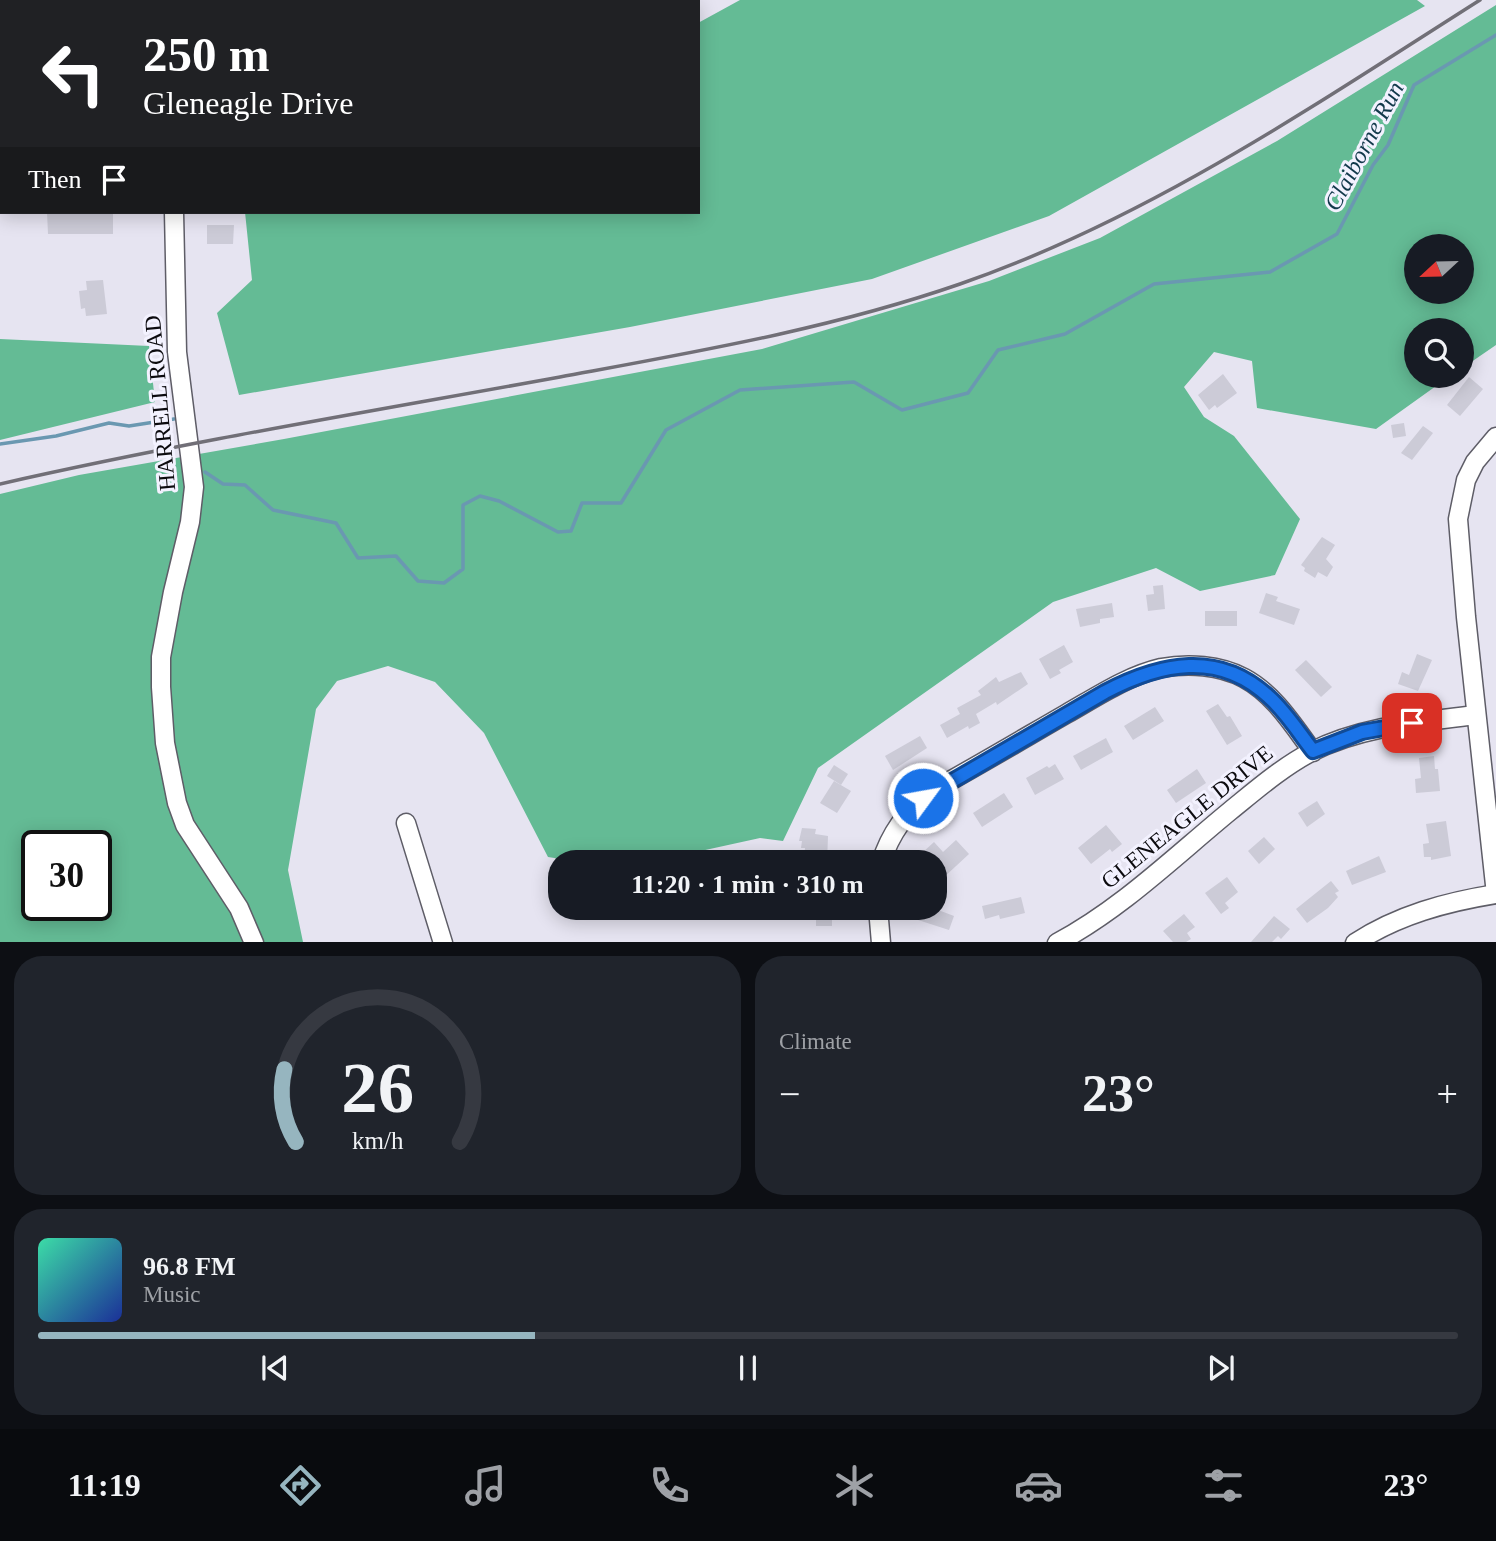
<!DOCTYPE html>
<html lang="en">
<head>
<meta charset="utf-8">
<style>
	body { margin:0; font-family:"Times New Roman",serif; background:#20242c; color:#f1f3f6; height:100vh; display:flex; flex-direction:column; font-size:26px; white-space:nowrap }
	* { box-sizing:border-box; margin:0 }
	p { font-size:23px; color:#9ea1a6 }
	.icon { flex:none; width:38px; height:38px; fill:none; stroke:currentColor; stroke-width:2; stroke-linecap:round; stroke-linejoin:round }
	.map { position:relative; height:942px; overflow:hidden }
	.side { display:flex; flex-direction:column; gap:14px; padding:14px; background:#0d0f14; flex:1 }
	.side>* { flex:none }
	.guide { position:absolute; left:0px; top:0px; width:700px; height:214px; box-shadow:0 4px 18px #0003; background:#202124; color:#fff; overflow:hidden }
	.needle { width:46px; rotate:248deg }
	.controls { position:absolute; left:1404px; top:234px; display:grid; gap:14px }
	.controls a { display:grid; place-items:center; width:70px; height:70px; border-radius:50%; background:#171b24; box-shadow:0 4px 18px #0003; font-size:35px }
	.speed { position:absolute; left:21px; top:830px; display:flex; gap:14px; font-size:35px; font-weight:700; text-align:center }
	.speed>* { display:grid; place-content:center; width:91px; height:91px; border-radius:50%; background:#171b24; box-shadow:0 4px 18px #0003; line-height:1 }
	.speed .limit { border:4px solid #111; border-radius:10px; background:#fff; color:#111 }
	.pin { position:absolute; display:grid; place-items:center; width:60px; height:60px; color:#fff; margin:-30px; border-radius:14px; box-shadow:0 4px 10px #0006 }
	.me { position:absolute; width:77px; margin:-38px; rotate:58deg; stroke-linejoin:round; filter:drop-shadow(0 0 5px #0008) }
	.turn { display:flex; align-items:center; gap:24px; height:147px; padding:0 28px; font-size:32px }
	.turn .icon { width:91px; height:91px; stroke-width:2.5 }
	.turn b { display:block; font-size:49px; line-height:60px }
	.then { display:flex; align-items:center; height:66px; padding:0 28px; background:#0003; gap:14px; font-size:26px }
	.big { font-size:52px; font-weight:700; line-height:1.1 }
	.side .card { flex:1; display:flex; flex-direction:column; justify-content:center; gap:10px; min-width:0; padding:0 24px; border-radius:28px; background:#20242c }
	.side .dial { align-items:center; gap:0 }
	.dial svg { height:182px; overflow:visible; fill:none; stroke:#363941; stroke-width:7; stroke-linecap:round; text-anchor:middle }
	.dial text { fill:#f1f3f6; stroke:none }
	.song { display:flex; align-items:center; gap:21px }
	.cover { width:84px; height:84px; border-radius:10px; background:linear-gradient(135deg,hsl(160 70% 55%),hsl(230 70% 35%)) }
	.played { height:7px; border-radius:4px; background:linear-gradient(90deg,#96b5bf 35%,#363941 35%) }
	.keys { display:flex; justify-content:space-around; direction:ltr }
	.heat { display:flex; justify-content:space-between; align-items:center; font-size:38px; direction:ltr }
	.side .tiles { flex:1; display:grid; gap:14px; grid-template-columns:1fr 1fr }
	.card:last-child { grid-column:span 2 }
	.trip { position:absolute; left:548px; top:850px; width:399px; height:70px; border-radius:28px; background:#171b24; box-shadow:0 4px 18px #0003; font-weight:700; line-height:70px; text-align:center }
	.tab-bar { display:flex; height:112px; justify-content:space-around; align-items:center; background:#090b0e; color:#9ea1a6 }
	.tab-bar .icon { width:49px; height:49px }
	.tab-bar .selected { color:#96b5bf }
	.tab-bar b { font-size:32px; color:#f1f3f6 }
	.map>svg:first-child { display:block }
	.forest { fill:#64bb95; fill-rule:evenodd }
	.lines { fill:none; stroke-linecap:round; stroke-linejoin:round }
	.stream { stroke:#6a98b1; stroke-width:3.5 }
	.building { fill:#cccbd7 }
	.minor-casing { stroke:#5e5d67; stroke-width:21 }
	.minor { stroke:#fff; stroke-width:18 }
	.rail { stroke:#716f77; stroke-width:3.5 }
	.route-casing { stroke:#114b97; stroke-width:18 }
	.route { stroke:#1a73e8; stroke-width:12 }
	.labels { text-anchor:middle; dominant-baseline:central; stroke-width:6; stroke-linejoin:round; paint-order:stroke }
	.street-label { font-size:23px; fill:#0c0b0f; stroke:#f3f2ff }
	.water-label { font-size:24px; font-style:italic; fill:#12394b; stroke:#f3f2ff }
</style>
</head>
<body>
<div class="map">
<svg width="1496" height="943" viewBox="0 0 1496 943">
	<rect width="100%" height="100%" fill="#e6e4f1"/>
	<g class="forest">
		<polygon points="342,0 522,0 522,2 341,2"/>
		<polygon points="740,0 1417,0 1425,6 1049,216 872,279 630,327 239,395 217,313 252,280 245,212 698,212 698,23"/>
		<path d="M 1496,5 L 1496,345 L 1461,369 L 1461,331 L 1416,331 L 1416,376 L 1450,376 L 1376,429 L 1257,408 L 1252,361 L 1214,352 L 1184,387 L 1204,417 L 1234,436 L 1300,519 L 1275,575 L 1200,591 L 1156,568 L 1053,602 L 818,768 L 783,841 L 760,838 L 646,863 L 587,863 L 548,857 L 484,733 L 435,682 L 388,666 L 337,681 L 316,709 L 288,870 L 303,942 L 0,942 L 0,494 L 79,475 L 284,439 L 762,349 L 989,281 L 1100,238 L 1277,141 ZM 1416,247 L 1461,247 L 1461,292 L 1416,292 ZM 37,845 L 96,845 L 96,905 L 37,905 Z"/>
		<polygon points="0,339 149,346 155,402 0,440"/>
	</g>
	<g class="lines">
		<g class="stream">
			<polyline points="0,444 56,436 109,423 129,426 174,419"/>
			<polyline points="205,472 223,484 245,485 273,510 336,523 358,558 396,556 418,581 444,583 463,569 463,505 480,496 499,501 558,532 571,531 582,503 621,503 666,430 740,390 854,382 902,410 968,393 998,350 1065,334 1154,284 1270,272 1337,234 1373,165 1388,145 1414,85 1496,35"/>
		</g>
	</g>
	<g class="building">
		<polygon points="47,212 113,212 113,234 48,234"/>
		<polygon points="207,225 234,225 233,244 207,244"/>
		<polygon points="103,280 107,314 86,316 85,308 81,309 79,291 87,290 86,281"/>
		<polygon points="1223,374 1237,393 1217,408 1215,405 1209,410 1198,395"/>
		<polygon points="1469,377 1483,389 1460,416 1447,405"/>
		<polygon points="1404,423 1406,436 1393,438 1391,425"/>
		<polygon points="1423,426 1433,433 1412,460 1401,453"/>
		<polygon points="1322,537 1335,545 1326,559 1333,567 1327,577 1318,572 1315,578 1304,571 1305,568 1301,565"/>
		<polygon points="1163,585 1165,609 1148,611 1146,595 1154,594 1153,586"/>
		<polygon points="1266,593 1278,597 1276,601 1300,609 1294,625 1259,613"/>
		<polygon points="1112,603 1114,617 1100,619 1100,623 1080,627 1076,609"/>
		<rect x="1205" y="611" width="32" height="15"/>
		<polygon points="1064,645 1073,662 1059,670 1061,673 1050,679 1039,659"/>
		<polygon points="1417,654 1432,660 1418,691 1398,684 1402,672 1409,675"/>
		<polygon points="1306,660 1332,687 1321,697 1295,670"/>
		<polygon points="1021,672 1028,684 997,705 996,702 976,714 980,723 969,729 968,726 947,738 940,725 960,714 957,708 981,695 978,691 996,677 999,682"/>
		<polygon points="1218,704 1227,717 1230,716 1242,736 1227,745 1206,711"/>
		<polygon points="1155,707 1164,721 1133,740 1124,726"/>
		<polygon points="920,736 927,748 893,770 885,756"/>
		<polygon points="1106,738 1113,752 1081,770 1073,756"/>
		<polygon points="1434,756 1435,769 1438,769 1440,791 1416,793 1415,779 1421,778 1419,758"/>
		<polygon points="1055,764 1064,779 1035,795 1026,778 1047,766 1049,768"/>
		<polygon points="834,765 848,774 841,785 827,776"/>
		<polygon points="1197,769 1206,783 1176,803 1167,790"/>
		<polygon points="834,781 851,791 837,813 820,803"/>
		<polygon points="1004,793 1013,807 982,827 973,813"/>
		<polygon points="1317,801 1325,814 1307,827 1298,813"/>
		<polygon points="1446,821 1451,856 1431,860 1431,857 1424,857 1423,844 1429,843 1426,824"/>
		<polygon points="1106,825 1122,844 1112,852 1110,849 1091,864 1078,848"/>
		<polygon points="802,828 816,829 815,834 828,836 827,863 808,863 808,859 804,858 805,848 801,848 802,841 799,841"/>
		<polygon points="1264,837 1275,849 1259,864 1248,851"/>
		<polygon points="956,840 969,854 942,879 934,871 934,863 927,863 920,855 934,842 943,852"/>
		<polygon points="1379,856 1386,872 1352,885 1346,871"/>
		<polygon points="1227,877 1238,892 1225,903 1229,908 1221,914 1205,893"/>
		<polygon points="1331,881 1339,891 1335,893 1338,897 1328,908 1307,923 1296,909"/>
		<polygon points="1021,897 1025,913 1000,919 999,915 985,919 982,906"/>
		<polygon points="811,908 832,908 832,926 816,926 816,920 811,920"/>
		<polygon points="922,908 933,908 954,916 949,930 918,920"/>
		<polygon points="1184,914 1195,927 1187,933 1191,939 1186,942 1173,942 1163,931"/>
		<polygon points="1274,916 1290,929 1281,939 1278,936 1272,942 1251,942"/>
	</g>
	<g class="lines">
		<defs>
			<g id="minor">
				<polyline points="10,2 10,0"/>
				<polyline points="104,2 104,0"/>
				<polyline points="174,212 177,352 194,487 190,522 173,592 161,657 161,687 165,743 177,803 185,825 239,908 254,943"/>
				<polyline points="406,823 443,943"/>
				<path d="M 881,863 C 890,833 907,810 932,791 C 977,766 1021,740 1066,714 C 1096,697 1127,676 1161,668 C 1188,663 1220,665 1244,678 C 1274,694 1293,725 1313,752"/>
				<polyline points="1496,894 1466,617 1458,519 1466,480 1475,462 1496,437"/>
				<polyline points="878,908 881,943"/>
				<path d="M 1057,943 C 1121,909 1174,857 1230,811 C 1256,790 1281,768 1311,752 C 1362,726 1420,722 1476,715"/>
				<path d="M 1355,943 C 1398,915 1446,902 1496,894"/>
			</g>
		</defs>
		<use href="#minor" class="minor-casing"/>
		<use href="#minor" class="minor"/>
		<path class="rail" d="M 0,484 C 185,442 373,411 560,377 C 695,352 830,329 960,284 C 1148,219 1313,106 1480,0"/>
	</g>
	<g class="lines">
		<defs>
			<path id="route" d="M 923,798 L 1105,692 C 1160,663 1219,650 1269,697 C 1286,712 1299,733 1313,751 L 1362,732 L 1412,723"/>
		</defs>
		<use href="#route" class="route-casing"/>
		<use href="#route" class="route"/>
	</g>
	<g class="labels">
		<g class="street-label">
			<text transform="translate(160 403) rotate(-95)">HARRELL ROAD</text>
			<text transform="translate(1187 817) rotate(-39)">GLENEAGLE DRIVE</text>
		</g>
		<g class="water-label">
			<text transform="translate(1364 146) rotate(-62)">Claiborne Run</text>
		</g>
	</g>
</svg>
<div class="controls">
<a><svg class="needle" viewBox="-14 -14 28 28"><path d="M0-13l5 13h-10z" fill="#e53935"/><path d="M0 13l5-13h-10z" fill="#9ea1a6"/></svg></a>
<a><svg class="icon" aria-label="search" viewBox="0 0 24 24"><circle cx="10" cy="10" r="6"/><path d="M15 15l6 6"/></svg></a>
</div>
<div class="speed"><div class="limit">30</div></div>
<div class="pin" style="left:1412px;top:723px;background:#d93025"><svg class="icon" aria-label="arrive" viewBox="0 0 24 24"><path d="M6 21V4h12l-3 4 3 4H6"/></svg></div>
<svg class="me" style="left:923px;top:798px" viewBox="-20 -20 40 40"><circle r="17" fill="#1a73e8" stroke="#fff" stroke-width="3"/><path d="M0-11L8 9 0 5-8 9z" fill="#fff"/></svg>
<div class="trip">11:20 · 1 min · 310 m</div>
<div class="guide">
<div class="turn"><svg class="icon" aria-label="left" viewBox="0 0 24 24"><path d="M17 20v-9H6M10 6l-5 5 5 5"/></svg><div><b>250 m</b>Gleneagle Drive</div></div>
<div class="then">Then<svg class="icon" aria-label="arrive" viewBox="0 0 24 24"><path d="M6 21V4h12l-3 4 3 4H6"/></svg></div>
</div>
</div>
<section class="side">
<div class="tiles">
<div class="card dial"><svg viewBox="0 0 100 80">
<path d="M14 69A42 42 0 1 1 86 69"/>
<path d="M14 69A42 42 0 0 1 9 37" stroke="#96b5bf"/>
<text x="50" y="56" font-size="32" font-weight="700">26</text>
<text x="50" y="72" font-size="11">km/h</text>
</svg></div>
<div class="card"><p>Climate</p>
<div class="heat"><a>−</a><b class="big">23°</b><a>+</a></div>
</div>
<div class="card">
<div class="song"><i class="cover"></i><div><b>96.8 FM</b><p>Music</p></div></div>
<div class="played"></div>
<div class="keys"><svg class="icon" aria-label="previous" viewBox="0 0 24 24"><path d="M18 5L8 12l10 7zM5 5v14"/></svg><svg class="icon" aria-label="pause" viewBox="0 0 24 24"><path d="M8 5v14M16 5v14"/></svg><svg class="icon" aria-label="next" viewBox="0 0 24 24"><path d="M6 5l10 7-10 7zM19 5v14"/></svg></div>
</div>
</div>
</section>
<nav class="tab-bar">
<b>11:19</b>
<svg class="icon selected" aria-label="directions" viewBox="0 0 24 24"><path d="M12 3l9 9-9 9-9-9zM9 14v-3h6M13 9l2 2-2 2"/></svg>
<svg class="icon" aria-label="music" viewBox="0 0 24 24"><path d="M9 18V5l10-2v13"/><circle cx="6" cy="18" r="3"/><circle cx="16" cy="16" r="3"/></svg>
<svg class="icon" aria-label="phone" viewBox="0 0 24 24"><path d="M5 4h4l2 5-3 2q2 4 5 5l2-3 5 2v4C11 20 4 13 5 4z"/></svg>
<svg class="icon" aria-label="climate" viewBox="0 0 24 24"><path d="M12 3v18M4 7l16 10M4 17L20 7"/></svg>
<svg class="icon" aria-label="car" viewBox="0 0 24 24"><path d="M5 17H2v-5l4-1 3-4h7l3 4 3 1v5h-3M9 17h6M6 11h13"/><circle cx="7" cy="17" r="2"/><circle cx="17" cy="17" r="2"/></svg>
<svg class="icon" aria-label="filters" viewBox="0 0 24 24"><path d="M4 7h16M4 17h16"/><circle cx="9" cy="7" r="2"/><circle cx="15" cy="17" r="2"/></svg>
<b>23°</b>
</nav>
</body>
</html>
